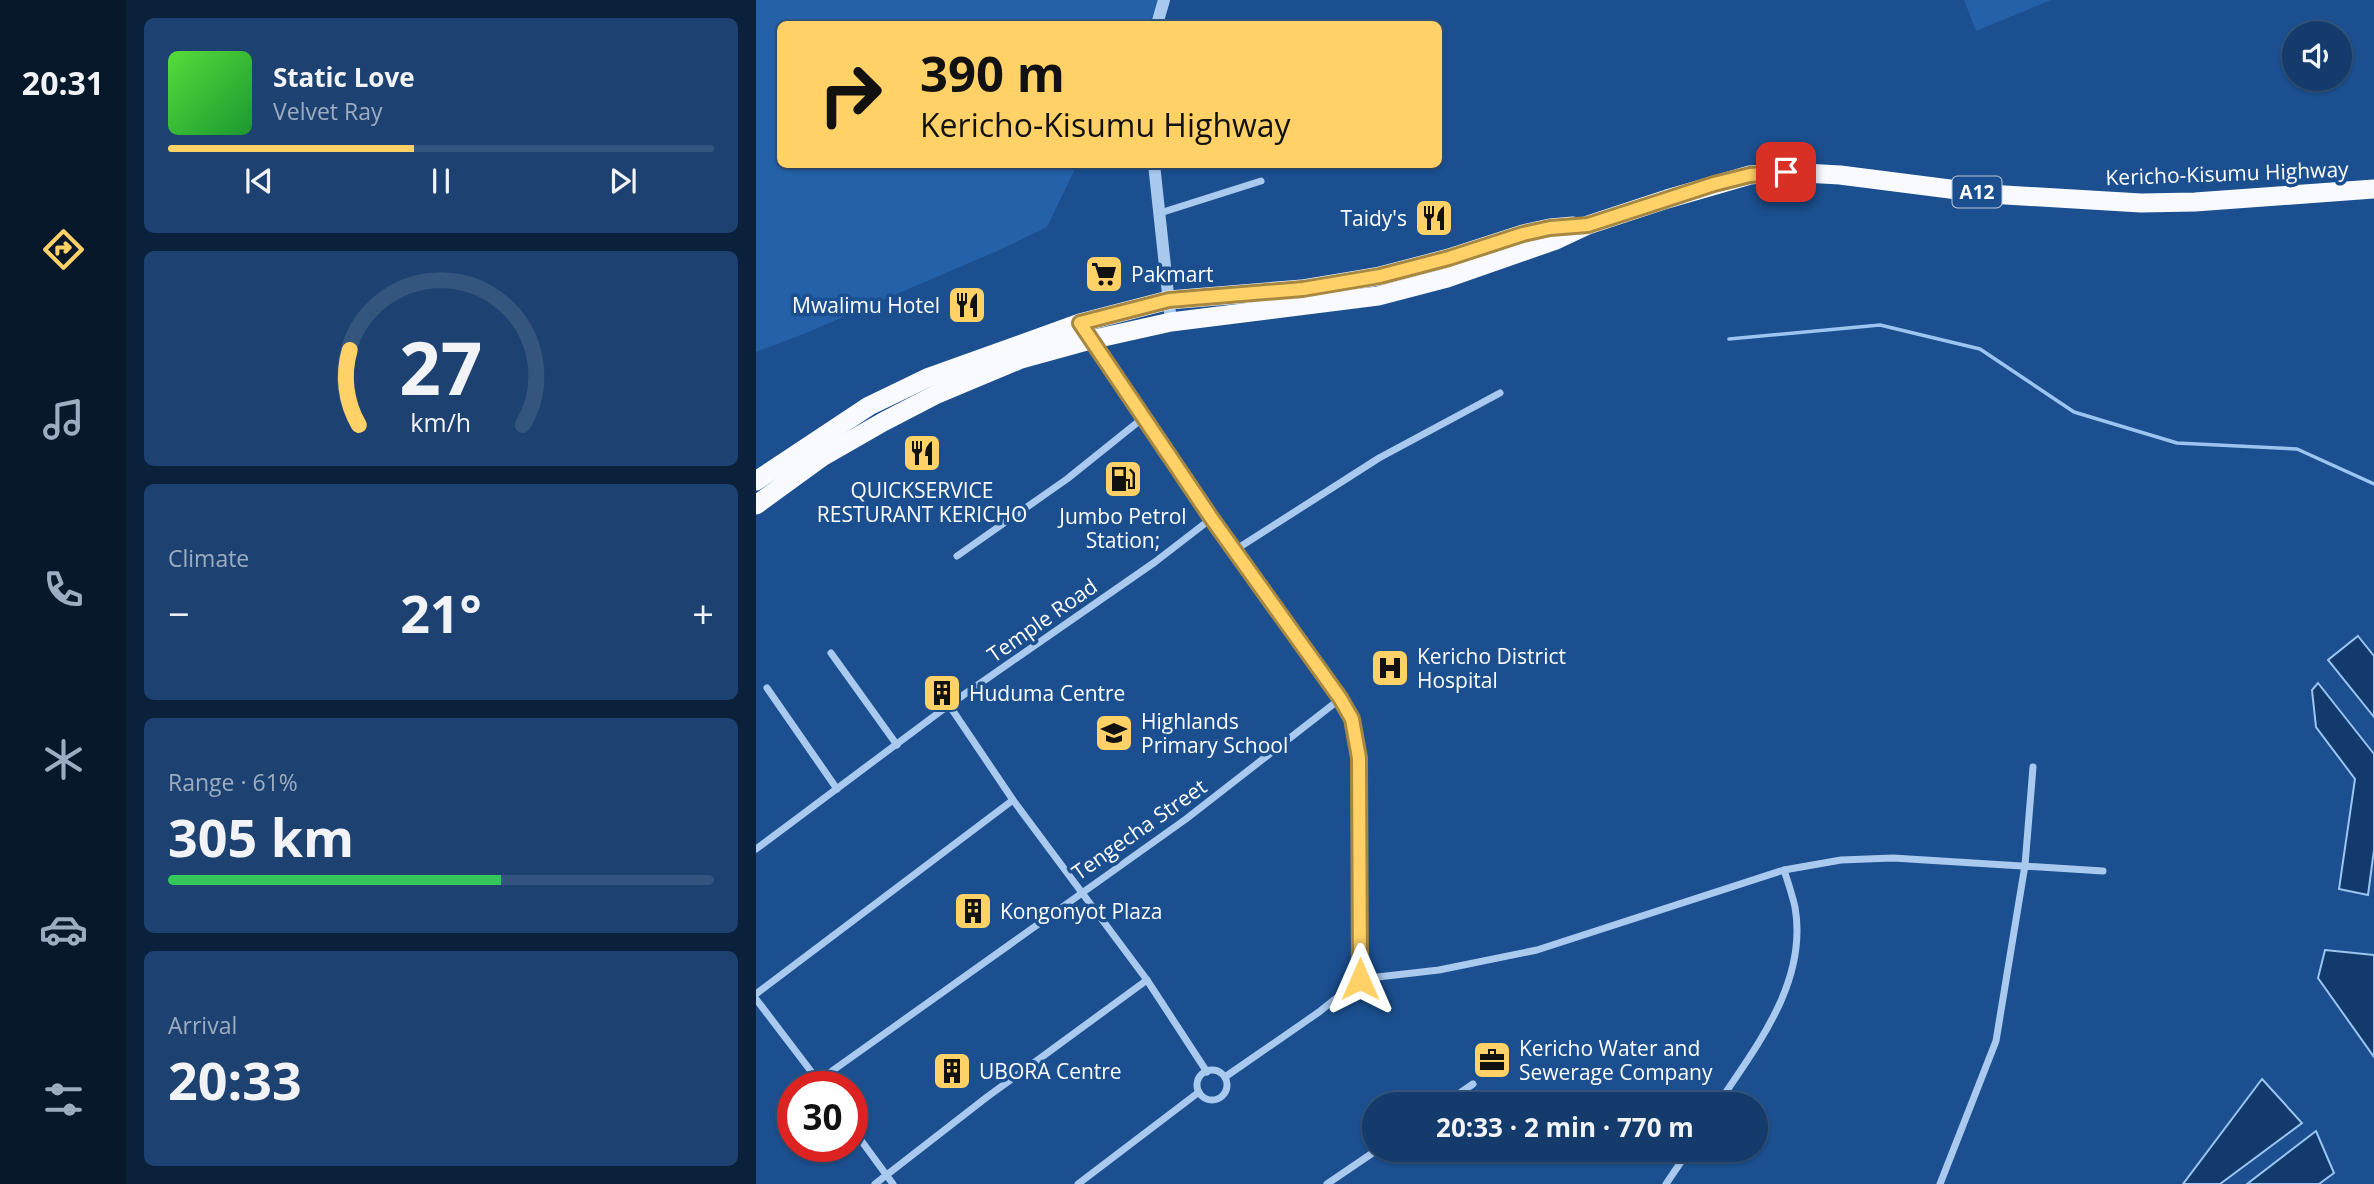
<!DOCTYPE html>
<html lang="en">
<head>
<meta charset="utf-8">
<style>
	body { margin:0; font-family:"Open Sans",sans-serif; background:#1d4271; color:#f1f3f6; height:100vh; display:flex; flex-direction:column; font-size:26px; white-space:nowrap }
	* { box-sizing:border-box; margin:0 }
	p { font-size:23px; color:#9dadc1 }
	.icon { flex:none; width:38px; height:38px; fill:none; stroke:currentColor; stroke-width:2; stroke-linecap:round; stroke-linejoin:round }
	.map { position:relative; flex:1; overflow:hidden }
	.details { display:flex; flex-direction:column; gap:18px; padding:18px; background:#0b203b; width:630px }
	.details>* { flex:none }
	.guide { position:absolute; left:21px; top:21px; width:665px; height:147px; border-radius:10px; box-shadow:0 2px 5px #0004,0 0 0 2px #33557e; background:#ffd166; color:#111; overflow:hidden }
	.tools { position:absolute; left:1526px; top:21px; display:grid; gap:14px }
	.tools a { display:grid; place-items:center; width:70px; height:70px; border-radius:50%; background:#143b6b; box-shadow:0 2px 5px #0004,0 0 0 2px #33557e; font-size:35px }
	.speed { position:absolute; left:21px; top:1071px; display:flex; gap:14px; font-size:35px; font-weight:700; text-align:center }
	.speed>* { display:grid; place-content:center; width:91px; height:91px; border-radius:50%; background:#143b6b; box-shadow:0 2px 5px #0004,0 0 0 2px #33557e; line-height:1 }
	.speed .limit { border:10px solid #d22; background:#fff; color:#111 }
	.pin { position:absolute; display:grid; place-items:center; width:60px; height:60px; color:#fff; margin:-30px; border-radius:14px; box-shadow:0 4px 10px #0006 }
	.me { position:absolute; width:77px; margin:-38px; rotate:0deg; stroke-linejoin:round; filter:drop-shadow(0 0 5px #0008) }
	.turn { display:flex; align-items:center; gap:24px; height:147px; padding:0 28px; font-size:32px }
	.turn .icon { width:91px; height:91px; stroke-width:2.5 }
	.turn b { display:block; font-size:49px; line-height:60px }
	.big { font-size:52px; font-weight:700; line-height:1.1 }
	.details .card { flex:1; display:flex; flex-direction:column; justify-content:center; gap:10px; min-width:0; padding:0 24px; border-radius:10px; background:#1d4271 }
	.details .dial { align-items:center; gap:0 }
	.dial svg { height:182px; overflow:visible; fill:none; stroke:#33557e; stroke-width:7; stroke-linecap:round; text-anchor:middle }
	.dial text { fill:#f1f3f6; stroke:none }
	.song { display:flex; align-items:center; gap:21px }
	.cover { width:84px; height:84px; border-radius:10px; background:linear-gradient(135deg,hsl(110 70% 55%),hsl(130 70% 35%)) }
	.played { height:7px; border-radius:4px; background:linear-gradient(90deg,#ffd166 45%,#33557e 45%) }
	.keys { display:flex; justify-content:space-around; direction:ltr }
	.heat { display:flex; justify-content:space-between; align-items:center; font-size:38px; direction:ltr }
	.charge { height:10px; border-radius:5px; background:linear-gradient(90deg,#34c759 61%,#33557e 0) }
	.trip { position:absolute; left:606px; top:1092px; width:406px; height:70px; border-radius:35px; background:#143b6b; box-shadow:0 2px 5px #0004,0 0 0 2px #33557e; font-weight:700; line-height:70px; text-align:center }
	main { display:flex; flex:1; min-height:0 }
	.menu { display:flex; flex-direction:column; width:126px; justify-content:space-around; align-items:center; background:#08182b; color:#9dadc1 }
	.menu .icon { width:49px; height:49px }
	.menu .current { color:#ffd166 }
	.menu b { font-size:32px; color:#f1f3f6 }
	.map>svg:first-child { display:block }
	.green { fill:#2461a8 }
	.water { fill:#123a6d; stroke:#9cc4f0; stroke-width:2 }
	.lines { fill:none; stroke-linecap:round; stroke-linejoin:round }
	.stream { stroke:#9cc4f0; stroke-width:3.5 }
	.minor { stroke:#a9c9ee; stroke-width:7 }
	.tertiary { stroke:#a9c9ee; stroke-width:12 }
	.trunk { stroke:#f8faff; stroke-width:19 }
	.route-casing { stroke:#a68842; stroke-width:18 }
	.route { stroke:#ffd166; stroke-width:12 }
	.labels { text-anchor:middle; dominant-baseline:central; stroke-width:7; stroke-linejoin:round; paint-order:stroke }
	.shield { fill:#1b4f8f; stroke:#bbcadd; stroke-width:2 }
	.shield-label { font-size:19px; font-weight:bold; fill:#fff }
	.street-label { font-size:21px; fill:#fff; stroke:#1b4f8f }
	.poi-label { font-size:21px; fill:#fff; stroke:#1b4f8f; text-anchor:start }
</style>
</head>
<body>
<main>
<nav class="menu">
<b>20:31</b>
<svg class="icon current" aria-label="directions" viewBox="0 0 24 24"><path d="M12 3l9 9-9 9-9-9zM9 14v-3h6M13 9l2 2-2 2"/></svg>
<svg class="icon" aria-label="music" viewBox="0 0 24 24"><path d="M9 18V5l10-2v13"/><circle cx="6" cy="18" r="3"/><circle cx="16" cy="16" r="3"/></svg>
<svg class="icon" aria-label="phone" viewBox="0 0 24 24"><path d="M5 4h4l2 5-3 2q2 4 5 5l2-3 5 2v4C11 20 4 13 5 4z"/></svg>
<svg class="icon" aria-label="climate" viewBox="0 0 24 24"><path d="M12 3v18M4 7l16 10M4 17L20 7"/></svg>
<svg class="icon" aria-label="car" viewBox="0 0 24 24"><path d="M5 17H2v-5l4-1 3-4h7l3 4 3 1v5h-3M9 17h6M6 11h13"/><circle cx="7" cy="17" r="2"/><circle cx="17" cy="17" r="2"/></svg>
<svg class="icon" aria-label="filters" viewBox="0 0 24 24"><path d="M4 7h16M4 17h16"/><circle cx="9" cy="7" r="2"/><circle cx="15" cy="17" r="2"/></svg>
</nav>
<section class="details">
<div class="card">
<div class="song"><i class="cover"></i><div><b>Static Love</b><p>Velvet Ray</p></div></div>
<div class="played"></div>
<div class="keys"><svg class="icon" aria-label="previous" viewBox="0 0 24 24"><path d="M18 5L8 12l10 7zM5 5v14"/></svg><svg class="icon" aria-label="pause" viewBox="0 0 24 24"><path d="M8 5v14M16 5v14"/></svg><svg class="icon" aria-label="next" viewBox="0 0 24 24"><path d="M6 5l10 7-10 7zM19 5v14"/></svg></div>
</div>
<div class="card dial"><svg viewBox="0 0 100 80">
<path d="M14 69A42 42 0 1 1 86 69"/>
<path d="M14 69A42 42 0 0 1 10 36" stroke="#ffd166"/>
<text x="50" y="56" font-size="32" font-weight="700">27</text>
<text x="50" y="72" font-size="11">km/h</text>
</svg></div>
<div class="card"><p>Climate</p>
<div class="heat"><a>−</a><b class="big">21°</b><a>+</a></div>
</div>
<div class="card"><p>Range · 61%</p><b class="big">305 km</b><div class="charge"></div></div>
<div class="card"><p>Arrival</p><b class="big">20:33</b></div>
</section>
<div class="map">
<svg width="1618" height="1184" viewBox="0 0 1618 1184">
	<rect width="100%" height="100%" fill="#1b4f8f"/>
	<g class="green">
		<polygon points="0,0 403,0 393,24 24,24 24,164 321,165 291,227 241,251 50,333 0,352"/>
		<polygon points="1208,0 1295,0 1220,31"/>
	</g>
	<g class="water">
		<polygon points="1602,636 1618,656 1618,717 1572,660"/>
		<polygon points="1562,683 1618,754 1618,850 1612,895 1583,889 1599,779 1560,727 1556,690"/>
		<polygon points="1569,950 1618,955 1618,1057 1562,978"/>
		<polygon points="1506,1079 1546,1123 1464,1184 1427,1184"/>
		<polygon points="1560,1131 1578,1173 1563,1184 1491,1184"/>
	</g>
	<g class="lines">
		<polyline class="stream" points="973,339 1124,325 1224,349 1318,412 1421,443 1541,449 1618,484"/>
		<g class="minor">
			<polyline points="404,213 505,181"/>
			<polyline points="335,342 456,518 584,699 596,719 603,758 604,979"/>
			<polyline points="479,550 623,458 744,393"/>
			<polyline points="201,556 311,479 387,418"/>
			<polyline points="75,653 141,745"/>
			<polyline points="11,688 81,789"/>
			<polyline points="193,705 257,800 391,980 451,1072"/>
			<polyline points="0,849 193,705 399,562 456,518"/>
			<polyline points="604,979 683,970 781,950 1028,870 1085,860 1137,858 1347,871"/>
			<polyline points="0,994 257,800"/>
			<polyline points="0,999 67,1087"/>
			<circle cx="456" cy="1085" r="15"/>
			<polyline points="469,1077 563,1012 604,979"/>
			<polyline points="62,1081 430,819 584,699"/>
			<polyline points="688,1104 717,1084"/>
			<path d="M 962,1104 C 1001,1045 1052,982 1039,907 C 1036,894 1032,882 1028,870"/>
			<polyline points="96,1128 137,1184"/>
			<polyline points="119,1184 231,1097 391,980"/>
			<polyline points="322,1184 443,1092"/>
			<polyline points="571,1184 621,1150"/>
			<polyline points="910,1184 933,1150"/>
			<polyline points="1184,1184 1240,1041 1269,865 1277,767"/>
		</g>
		<g class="tertiary">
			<polyline points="401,24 408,0"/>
			<polyline points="398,164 415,322"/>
		</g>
		<g class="trunk">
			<polyline points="0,481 113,406 171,378 324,323 413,300 546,289 624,276 693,258 767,234 794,228 817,226"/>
			<polyline points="0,505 66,457 127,422 179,395 265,359 334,340 415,322 622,296 691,278 800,240 832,225 911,199 994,175 1030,172 1084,175 1233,194 1385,203 1439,202 1618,189"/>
		</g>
	</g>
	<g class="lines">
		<defs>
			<polyline id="route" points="604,979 603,758 596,719 584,698 456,519 324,323 413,300 547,289 624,276 693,258 767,234 794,228 832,225 958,184 994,175 1030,172"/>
		</defs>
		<use href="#route" class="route-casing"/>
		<use href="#route" class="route"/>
	</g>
	<defs>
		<symbol id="restaurant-square" viewBox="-11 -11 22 22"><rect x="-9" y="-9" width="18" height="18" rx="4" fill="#ffd166" stroke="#1b4f8f"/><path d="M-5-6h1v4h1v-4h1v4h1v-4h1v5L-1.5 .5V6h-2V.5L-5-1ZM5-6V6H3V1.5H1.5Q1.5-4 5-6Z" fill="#111"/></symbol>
		<symbol id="supermarket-square" viewBox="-11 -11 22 22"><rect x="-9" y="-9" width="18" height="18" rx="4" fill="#ffd166" stroke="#1b4f8f"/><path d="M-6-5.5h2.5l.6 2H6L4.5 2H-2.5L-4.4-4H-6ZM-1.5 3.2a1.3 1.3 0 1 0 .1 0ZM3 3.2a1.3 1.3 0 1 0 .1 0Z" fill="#111"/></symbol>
		<symbol id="fuel-square" viewBox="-11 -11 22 22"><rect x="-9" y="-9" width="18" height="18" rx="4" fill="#ffd166" stroke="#1b4f8f"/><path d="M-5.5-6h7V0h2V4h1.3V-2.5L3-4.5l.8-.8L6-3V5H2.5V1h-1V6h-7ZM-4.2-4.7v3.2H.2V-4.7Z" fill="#111"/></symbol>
		<symbol id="hospital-square" viewBox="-11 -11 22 22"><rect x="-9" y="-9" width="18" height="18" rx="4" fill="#ffd166" stroke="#1b4f8f"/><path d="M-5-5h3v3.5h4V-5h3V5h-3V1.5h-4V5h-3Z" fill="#111"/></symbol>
		<symbol id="building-square" viewBox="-11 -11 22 22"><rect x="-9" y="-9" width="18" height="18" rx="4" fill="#ffd166" stroke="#1b4f8f"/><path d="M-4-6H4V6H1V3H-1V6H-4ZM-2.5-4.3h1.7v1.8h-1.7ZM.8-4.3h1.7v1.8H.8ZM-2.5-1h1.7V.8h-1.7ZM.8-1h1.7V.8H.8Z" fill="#111"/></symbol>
		<symbol id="school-square" viewBox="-11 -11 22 22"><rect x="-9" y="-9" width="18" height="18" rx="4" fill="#ffd166" stroke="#1b4f8f"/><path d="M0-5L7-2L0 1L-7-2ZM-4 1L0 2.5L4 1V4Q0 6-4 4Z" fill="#111"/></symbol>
		<symbol id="office-square" viewBox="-11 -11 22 22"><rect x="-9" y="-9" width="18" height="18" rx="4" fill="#ffd166" stroke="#1b4f8f"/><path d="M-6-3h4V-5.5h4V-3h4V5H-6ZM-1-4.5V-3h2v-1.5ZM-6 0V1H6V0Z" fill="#111"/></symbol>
	</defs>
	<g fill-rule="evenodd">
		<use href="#restaurant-square" x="656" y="196" width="44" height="44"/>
		<use href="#supermarket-square" x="326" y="252" width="44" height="44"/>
		<use href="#restaurant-square" x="189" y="283" width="44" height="44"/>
		<use href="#restaurant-square" x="144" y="431" width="44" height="44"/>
		<use href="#fuel-square" x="345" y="457" width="44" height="44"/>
		<use href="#hospital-square" x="612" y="646" width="44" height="44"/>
		<use href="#building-square" x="164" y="671" width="44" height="44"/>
		<use href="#school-square" x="336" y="711" width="44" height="44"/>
		<use href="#building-square" x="195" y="889" width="44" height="44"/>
		<use href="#office-square" x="714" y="1038" width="44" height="44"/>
		<use href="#building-square" x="174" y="1049" width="44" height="44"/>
	</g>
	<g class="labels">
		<rect class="shield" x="1196.5" y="176.5" width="49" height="31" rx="5"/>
		<g class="shield-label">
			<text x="1221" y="192">A12</text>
		</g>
		<g class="street-label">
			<text transform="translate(1471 173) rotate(-2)">Kericho-Kisumu Highway</text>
			<text transform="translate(286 620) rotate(-35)">Temple Road</text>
			<text transform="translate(383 829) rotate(-35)">Tengecha Street</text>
		</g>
		<g class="poi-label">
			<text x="651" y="218" text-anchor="end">Taidy's</text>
			<text x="375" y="274">Pakmart</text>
			<text x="184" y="305" text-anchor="end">Mwalimu Hotel</text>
			<text x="166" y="490" text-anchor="middle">QUICKSERVICE<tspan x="166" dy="24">RESTURANT KERICHO</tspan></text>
			<text x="367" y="516" text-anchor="middle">Jumbo Petrol<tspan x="367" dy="24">Station;</tspan></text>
			<text x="661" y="656">Kericho District<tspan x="661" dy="24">Hospital</tspan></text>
			<text x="213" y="693">Huduma Centre</text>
			<text x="385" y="721">Highlands<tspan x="385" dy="24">Primary School</tspan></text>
			<text x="244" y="911">Kongonyot Plaza</text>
			<text x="763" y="1048">Kericho Water and<tspan x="763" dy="24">Sewerage Company</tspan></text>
			<text x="223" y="1071">UBORA Centre</text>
		</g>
	</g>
</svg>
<div class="tools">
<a><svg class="icon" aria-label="sound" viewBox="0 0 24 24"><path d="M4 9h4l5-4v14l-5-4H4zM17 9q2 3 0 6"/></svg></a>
</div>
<div class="speed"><div class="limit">30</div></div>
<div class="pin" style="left:1030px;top:172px;background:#d93025"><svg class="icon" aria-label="arrive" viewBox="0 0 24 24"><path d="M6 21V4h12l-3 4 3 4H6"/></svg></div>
<svg class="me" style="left:604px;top:979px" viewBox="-20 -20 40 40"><path d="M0-17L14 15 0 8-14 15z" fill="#ffd166" stroke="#fff" stroke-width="4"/></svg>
<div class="trip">20:33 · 2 min · 770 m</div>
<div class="guide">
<div class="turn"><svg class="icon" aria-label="right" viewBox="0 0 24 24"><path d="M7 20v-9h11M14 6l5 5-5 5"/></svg><div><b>390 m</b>Kericho-Kisumu Highway</div></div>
</div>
</div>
</main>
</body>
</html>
